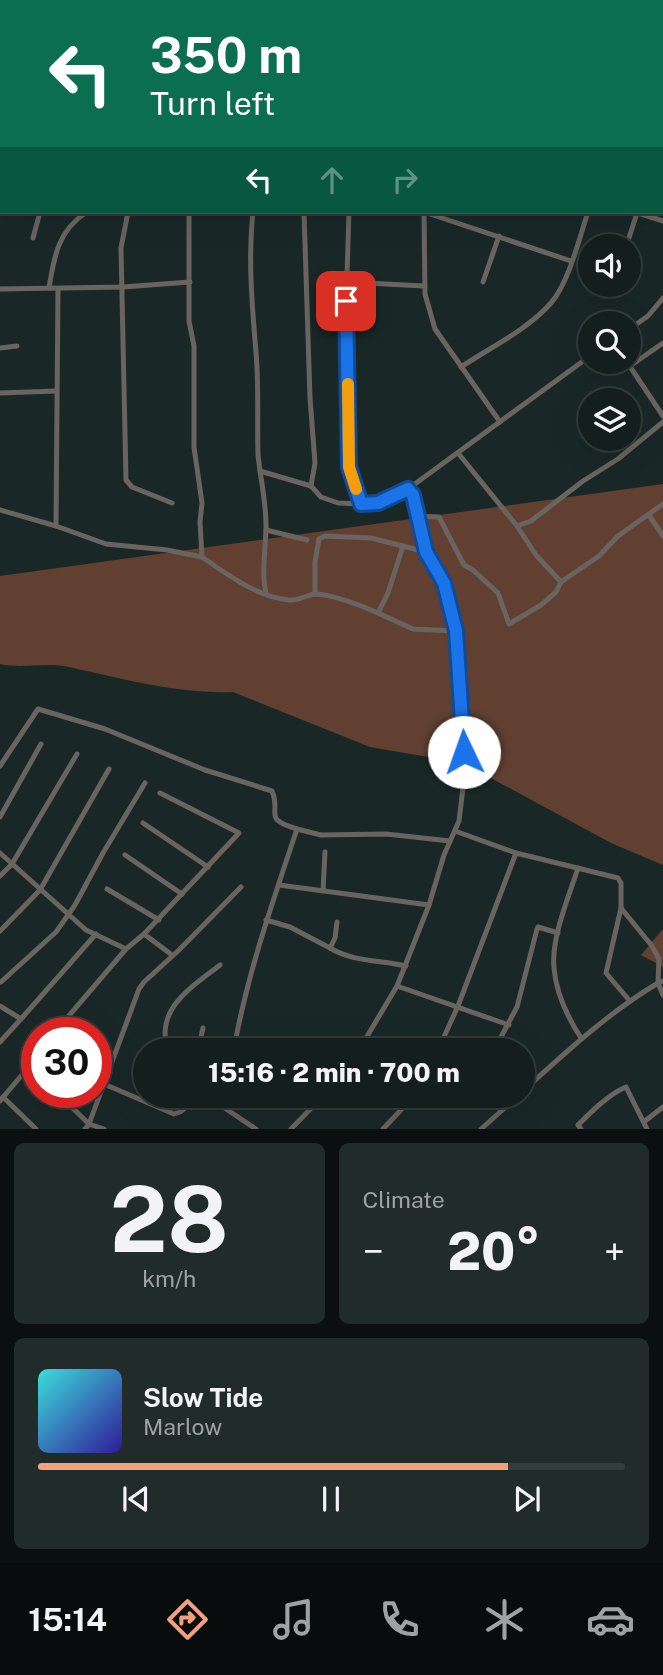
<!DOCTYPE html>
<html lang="en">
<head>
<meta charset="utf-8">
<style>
	body { margin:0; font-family:"Public Sans",sans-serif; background:#202b2a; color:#f1f3f6; height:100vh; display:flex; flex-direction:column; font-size:26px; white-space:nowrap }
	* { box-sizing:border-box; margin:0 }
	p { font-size:23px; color:#9da2a4 }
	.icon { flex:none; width:38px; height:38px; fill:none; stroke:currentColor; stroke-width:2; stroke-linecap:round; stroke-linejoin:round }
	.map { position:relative; height:1129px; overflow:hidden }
	.panel { display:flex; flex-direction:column; gap:14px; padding:14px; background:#0a1010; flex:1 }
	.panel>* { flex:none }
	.top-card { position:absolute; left:0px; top:0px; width:663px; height:214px; box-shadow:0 7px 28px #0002,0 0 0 2px #323c3b; background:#0b6e4f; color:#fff; overflow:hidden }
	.tools { position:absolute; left:578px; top:234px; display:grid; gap:14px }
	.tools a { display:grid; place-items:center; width:63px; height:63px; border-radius:50%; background:#131e1d; box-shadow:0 7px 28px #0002,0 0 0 2px #323c3b; font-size:35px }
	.speed { position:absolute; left:21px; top:1017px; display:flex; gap:14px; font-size:35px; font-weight:700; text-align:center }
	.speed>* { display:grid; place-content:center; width:91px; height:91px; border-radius:50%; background:#131e1d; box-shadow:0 7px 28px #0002,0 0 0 2px #323c3b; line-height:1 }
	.speed .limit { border:10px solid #d22; background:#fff; color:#111 }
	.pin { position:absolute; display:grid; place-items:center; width:60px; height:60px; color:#fff; margin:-30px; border-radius:14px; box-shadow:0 4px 10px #0006 }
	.me { position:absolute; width:77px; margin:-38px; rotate:357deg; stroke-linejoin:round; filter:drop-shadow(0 0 5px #0008) }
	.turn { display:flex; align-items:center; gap:24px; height:147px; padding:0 35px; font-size:32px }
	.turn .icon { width:91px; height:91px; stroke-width:2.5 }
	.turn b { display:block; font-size:49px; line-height:60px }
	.lanes { display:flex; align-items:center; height:66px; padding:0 35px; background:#0003; justify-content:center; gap:35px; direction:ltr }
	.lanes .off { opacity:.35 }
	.big { font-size:52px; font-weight:800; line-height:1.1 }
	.panel .card { flex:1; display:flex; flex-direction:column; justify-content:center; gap:10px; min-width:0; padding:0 24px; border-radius:10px; background:#202b2a }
	.panel .dial { align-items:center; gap:0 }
	.dial b { font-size:91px; line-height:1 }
	.song { display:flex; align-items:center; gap:21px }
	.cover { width:84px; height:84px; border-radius:10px; background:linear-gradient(135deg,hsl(180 70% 55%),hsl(250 70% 35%)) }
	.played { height:7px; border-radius:4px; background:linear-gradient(90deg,#f1a17d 80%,#323c3b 80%) }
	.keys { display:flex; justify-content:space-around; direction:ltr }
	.heat { display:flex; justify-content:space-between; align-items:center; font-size:38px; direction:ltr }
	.panel .tiles { flex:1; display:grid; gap:14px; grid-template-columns:1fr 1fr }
	.card:last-child { grid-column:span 2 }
	.trip { position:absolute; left:133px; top:1038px; width:402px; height:70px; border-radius:35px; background:#131e1d; box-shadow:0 7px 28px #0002,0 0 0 2px #323c3b; font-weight:800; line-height:70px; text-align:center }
	.menu { display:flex; height:112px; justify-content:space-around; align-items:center; background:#080c0c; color:#9da2a4 }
	.menu .icon { width:49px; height:49px }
	.menu .selected { color:#f1a17d }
	.menu b { font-size:32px; color:#f1f3f6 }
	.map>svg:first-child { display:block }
	.green { fill:#614031 }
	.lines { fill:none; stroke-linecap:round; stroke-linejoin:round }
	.minor { stroke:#6a6461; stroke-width:5 }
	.route-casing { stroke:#114b97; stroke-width:18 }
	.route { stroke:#1a73e8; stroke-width:12 }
	.slow { stroke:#f59e0b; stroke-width:12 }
</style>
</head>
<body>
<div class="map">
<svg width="663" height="1129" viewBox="0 0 663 1129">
	<rect width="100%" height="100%" fill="#192827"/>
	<g class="green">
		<path d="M 663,484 L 663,865 L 611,843 L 463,763 L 370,747 L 233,692 C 177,694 124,679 69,667 C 46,662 23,669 0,664 L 0,576 Z"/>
		<polygon points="663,929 663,967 641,955"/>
	</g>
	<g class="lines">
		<g class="minor">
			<polyline points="182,0 182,2"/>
			<polyline points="248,0 248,2"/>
			<polyline points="474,0 479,2"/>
			<polyline points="654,0 656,2"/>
			<polyline points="94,2 94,0"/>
			<polyline points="299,2 299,0"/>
			<polyline points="349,2 349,0"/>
			<polyline points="583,2 586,0"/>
			<polyline points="662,6 663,8"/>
			<polyline points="0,17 2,17"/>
			<polyline points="0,87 2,87"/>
			<polyline points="662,92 663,93"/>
			<polyline points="662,142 663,143"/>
			<polyline points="0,159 2,159"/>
			<polyline points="128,212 121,248 126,480 132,487 172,503"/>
			<path d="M 189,212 L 189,321 L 194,346 L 194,447 L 202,503 L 200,522 L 202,557 C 228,575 257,597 289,600 C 299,601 306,595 315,594 C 331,594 363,606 378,613 L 388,593 L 403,546"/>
			<path d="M 253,212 C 248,259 252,305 256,352 C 259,386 257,421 258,455 L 260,471 L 311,486 L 321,497 L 338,503 L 361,504"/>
			<polyline points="304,212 310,398 315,463 311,486"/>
			<polyline points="349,212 345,338 349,454 353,483 361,504 378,503 408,489 413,495 426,552 445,583 456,631 464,752"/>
			<polyline points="424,212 425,294 435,329 500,422"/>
			<polyline points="424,212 571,261"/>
			<polyline points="635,212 663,221"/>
			<polyline points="33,238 40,212"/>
			<polyline points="626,247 637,213"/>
			<polyline points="347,282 424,286"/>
			<polyline points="483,282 499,236"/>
			<polyline points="613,286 614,285"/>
			<path d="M 49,288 C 54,257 58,230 87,212"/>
			<polyline points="0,289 123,287 190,282"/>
			<polyline points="628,330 648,316 663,298"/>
			<polyline points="0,348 17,346"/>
			<polyline points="627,362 663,416"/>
			<polyline points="630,366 663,343"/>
			<path d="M 461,367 C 491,347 527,330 551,303 C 569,282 579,239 588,212"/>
			<polyline points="0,393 56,391"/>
			<polyline points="458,453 517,526 536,555 561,582"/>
			<path d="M 260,471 C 263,489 266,508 266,526 C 266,548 261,571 266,593"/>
			<polyline points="408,489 590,356"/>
			<polyline points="0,510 56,526 106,544 167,550 202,557"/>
			<polyline points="649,515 663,536"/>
			<polyline points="417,516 439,517 464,565 473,570 498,593 509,624 541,605 556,592 561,582 599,556 618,536 663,504"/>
			<polyline points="56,526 58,289"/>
			<polyline points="517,526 531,521 583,481 618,459 663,422"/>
			<polyline points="266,530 307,540"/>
			<polyline points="315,594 315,562 319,539 325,536 371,538 426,552"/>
			<polyline points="378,613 413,629 456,631"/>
			<path d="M 0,766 L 38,709 L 105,729 L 205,770 L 272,791 C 282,814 261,818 297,829"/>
			<polyline points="0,817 41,744"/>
			<polyline points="143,823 208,867"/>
			<polyline points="455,831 516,853"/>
			<polyline points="0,853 86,930 126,949 55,1032"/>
			<polyline points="125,855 182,894"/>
			<path d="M 578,868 C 569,896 551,938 554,968 C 556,992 568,1018 581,1038"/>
			<polyline points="0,876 12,864 77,754"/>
			<polyline points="279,885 429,905"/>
			<polyline points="107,889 159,920"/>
			<polyline points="323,891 325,852"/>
			<polyline points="621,908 606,973 629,1000"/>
			<polyline points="266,920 290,927 330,948"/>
			<path d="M 337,922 L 335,938 L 330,948 C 353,962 380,960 406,966"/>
			<polyline points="0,931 40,890 109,769"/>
			<polyline points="144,934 239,833 160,793"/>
			<polyline points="126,949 144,934 172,955"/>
			<polyline points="1,982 56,932 75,905 103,853 145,783"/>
			<polyline points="397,986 509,1025"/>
			<polyline points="0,1006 21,1019 96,934"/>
			<polyline points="0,1042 21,1019"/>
			<polyline points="96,1050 113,1056"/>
			<path d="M 168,1050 C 154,1009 192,987 220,965"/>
			<polyline points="198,1050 203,1028"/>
			<path d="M 253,1050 L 240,1044 L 236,1038 C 250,966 274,898 297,829 L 321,835 L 386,834 L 450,841"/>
			<polyline points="359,1050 397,986 429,905 444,855 459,821 466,763"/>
			<polyline points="438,1050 458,1006 516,853 618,878 621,883 621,908 652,946 659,959 658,983 663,981"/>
			<polyline points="494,1050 517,1007 537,929 538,927 558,933"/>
			<polyline points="28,1068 37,1075"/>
			<polyline points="104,1084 174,1114 180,1112 184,1109 181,1096"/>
			<path d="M 523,1091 C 566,1052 608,1013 658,983 L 663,995"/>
			<polyline points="56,1092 89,1124"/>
			<polyline points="3,1097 36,1129"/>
			<polyline points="0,1101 37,1057"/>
			<polyline points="217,1103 256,1129"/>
			<polyline points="645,1121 663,1107"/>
			<polyline points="89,1124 139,989 144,982 179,950 241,887"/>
			<polyline points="85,1129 89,1124 104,1129"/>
			<polyline points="291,1129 323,1096"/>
			<polyline points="383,1129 414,1096"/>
			<polyline points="481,1129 518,1096"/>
			<path d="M 581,1129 L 578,1125 C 591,1112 609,1094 626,1087 L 647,1129"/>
		</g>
	</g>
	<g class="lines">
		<defs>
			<polyline id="route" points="346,301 349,467 361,504 378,503 408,489 413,495 426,552 444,583 456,631 464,752"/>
		</defs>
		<use href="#route" class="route-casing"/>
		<use href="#route" class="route"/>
		<polyline class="slow" points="348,384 349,467 356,489"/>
	</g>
</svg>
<div class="tools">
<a><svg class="icon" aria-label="sound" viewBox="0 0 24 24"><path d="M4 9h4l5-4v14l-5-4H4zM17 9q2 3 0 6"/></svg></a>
<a><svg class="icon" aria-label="search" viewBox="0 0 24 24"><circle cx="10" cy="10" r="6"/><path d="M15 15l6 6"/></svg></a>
<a><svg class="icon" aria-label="layers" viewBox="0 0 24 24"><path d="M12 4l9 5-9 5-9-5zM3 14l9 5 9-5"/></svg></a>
</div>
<div class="speed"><div class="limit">30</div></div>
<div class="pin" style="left:346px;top:301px;background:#d93025"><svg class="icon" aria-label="arrive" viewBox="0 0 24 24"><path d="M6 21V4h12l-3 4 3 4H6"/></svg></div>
<svg class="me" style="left:464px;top:752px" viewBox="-20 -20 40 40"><circle r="19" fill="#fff"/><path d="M0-13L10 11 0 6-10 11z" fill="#1a73e8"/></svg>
<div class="trip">15:16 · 2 min · 700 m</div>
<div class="top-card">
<div class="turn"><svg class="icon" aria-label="left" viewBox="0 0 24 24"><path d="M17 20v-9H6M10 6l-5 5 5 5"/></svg><div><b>350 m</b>Turn left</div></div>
<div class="lanes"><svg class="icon" aria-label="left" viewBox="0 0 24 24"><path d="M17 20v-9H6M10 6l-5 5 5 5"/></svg><svg class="icon off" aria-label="ahead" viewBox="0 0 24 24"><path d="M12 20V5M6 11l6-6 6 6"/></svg><svg class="icon off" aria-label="right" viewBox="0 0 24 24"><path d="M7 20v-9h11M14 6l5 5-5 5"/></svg></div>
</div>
</div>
<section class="panel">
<div class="tiles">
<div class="card dial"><b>28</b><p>km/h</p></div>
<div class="card"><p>Climate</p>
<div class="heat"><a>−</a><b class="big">20°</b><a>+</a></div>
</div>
<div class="card">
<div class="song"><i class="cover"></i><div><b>Slow Tide</b><p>Marlow</p></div></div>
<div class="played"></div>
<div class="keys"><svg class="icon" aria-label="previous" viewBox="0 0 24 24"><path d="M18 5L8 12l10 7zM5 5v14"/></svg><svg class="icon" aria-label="pause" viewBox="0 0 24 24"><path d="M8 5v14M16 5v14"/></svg><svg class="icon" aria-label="next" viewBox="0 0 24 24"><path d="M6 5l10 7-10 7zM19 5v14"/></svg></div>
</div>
</div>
</section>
<nav class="menu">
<b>15:14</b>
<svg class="icon selected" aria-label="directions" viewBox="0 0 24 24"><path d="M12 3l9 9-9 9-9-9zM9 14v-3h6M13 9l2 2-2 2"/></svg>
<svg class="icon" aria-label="music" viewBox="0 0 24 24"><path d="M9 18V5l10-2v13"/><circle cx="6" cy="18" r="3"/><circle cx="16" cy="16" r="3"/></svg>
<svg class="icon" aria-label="phone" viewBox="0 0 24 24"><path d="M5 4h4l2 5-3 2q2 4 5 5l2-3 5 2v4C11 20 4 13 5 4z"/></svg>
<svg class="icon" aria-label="climate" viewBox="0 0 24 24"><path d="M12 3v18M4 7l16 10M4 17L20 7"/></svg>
<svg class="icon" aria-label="car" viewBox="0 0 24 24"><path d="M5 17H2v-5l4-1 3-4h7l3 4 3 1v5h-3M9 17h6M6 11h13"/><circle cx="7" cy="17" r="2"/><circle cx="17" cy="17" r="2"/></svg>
</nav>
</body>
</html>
